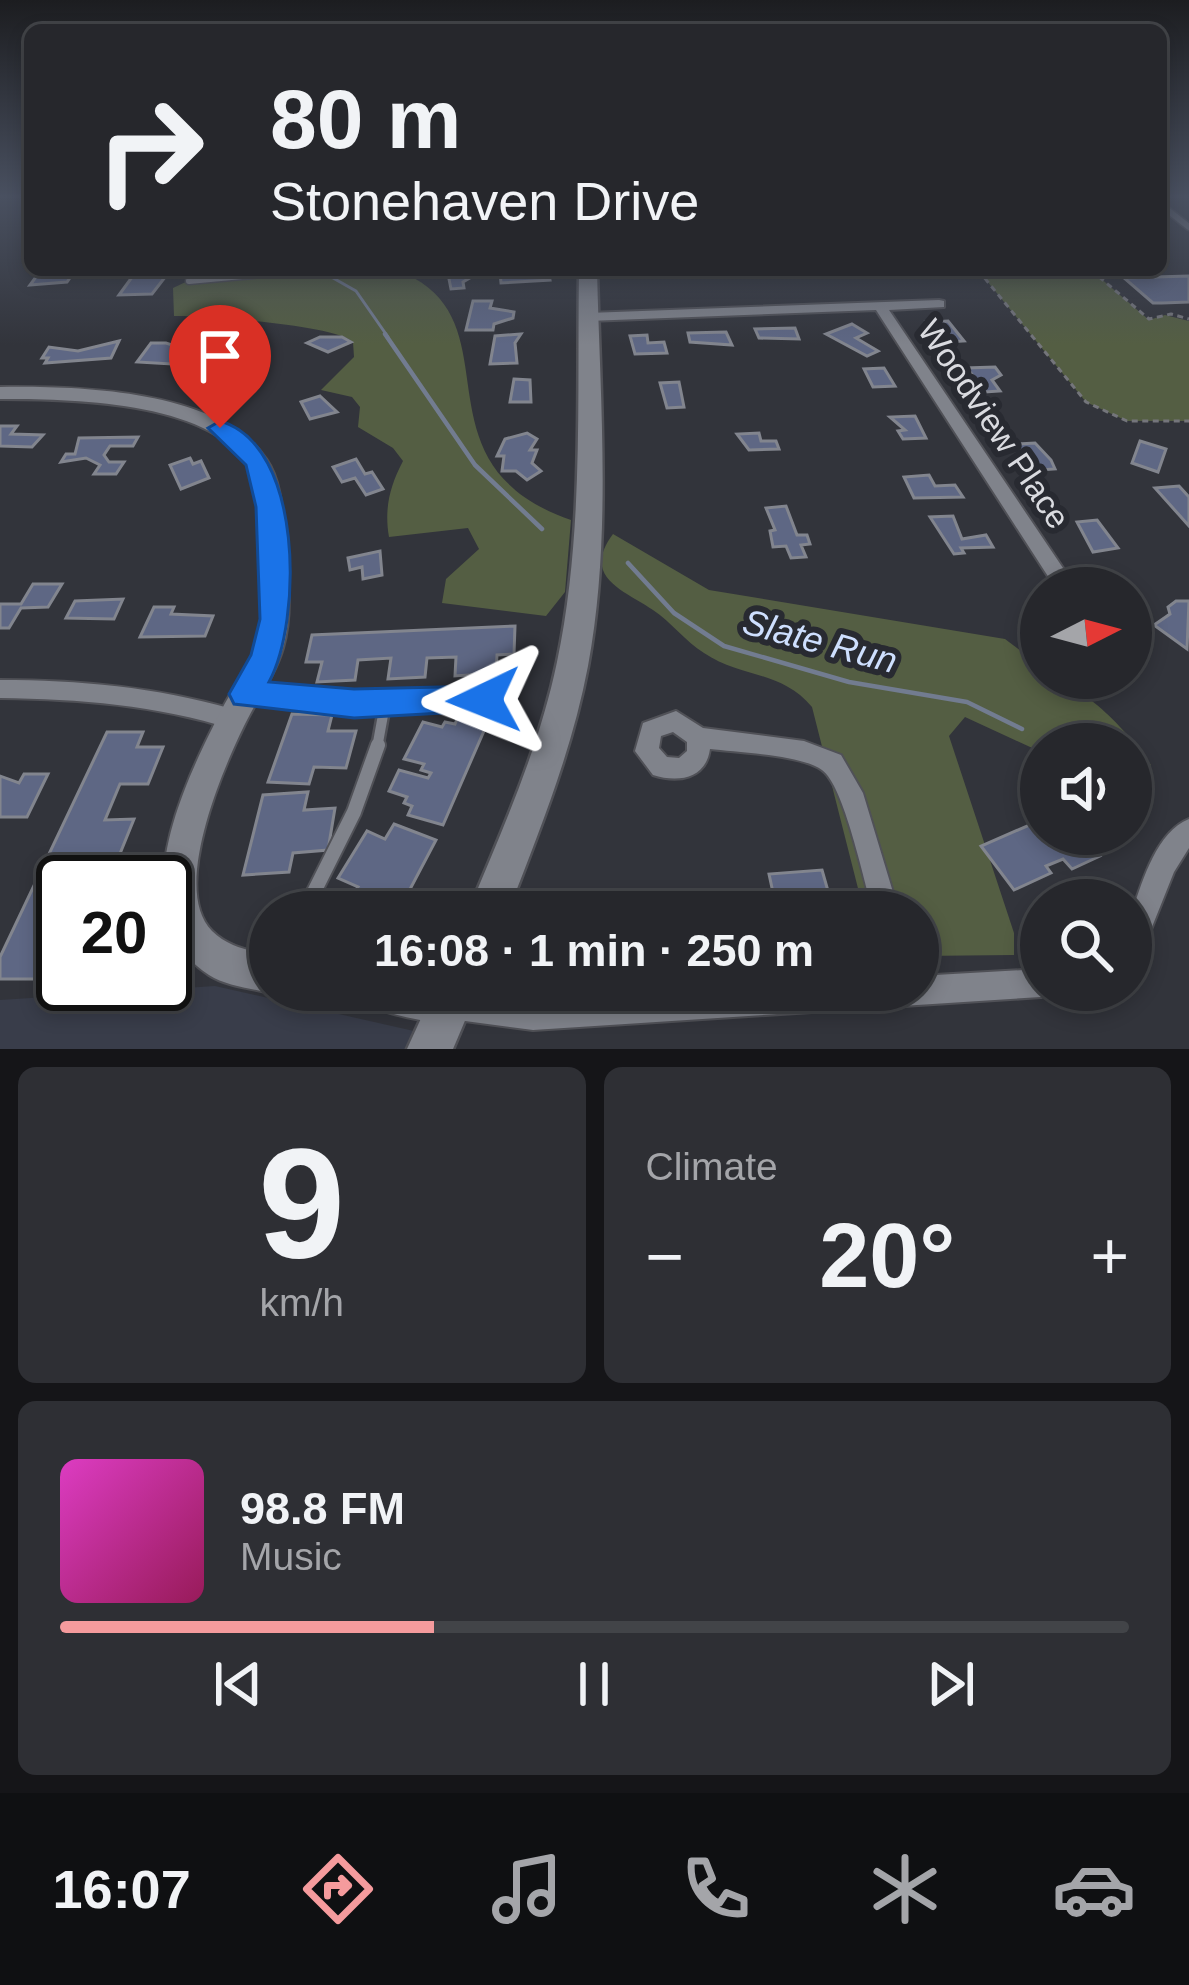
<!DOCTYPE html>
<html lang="en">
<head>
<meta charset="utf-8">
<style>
	body { margin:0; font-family:Arial,sans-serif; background:#2e2f34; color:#f1f3f6; height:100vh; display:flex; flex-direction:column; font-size:45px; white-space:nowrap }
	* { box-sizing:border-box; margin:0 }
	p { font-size:39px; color:#a4a5a9 }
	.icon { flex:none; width:66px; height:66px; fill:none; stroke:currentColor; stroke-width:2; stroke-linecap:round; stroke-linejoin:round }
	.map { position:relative; height:1049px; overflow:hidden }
	.side { display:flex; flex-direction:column; gap:18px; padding:18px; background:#151518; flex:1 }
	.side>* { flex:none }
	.top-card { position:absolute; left:24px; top:24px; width:1143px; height:252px; border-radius:18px; box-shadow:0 6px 18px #0003,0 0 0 3px #424448; background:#26272c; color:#f1f3f6; overflow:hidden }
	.needle { width:78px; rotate:84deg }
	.fabs { position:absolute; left:1020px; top:567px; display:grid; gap:24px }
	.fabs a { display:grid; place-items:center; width:132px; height:132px; border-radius:50%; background:#26272c; box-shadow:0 6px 18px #0003,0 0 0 3px #424448; font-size:60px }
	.speed { position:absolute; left:36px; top:855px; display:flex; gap:24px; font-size:60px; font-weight:700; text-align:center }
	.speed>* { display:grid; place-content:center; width:156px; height:156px; border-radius:50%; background:#26272c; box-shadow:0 6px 18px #0003,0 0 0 3px #424448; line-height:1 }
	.speed .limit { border:6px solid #111; border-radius:18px; background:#fff; color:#111 }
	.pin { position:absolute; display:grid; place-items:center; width:102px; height:102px; color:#fff; margin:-123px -51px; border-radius:50% 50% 50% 0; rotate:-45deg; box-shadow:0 0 12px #0007 }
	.pin .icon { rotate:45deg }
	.me { position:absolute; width:132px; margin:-66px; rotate:268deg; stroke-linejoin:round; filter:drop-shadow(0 0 9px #0008) }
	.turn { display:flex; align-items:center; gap:42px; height:252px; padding:0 48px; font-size:54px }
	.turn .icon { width:156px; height:156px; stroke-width:2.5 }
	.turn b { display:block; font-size:84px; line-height:102px }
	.big { font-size:90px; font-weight:700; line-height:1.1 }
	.side .widget { flex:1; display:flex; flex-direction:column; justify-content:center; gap:18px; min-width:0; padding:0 42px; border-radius:18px; background:#2e2f34 }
	.side .dial { align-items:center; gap:0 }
	.dial b { font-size:156px; line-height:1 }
	.song { display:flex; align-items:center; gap:36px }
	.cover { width:144px; height:144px; border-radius:18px; background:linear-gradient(135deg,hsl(310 70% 55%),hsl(330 70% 35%)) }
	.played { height:12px; border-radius:6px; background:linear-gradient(90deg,#f59b9d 35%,#424448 35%) }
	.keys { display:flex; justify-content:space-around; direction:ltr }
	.heat { display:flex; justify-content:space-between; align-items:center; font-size:66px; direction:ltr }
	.side .tiles { flex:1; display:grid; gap:18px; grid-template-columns:1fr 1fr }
	.widget:last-child { grid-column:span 2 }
	.trip { position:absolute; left:249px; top:891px; width:690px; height:120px; border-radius:60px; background:#26272c; box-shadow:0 6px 18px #0003,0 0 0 3px #424448; font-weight:700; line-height:120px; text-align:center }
	.tabs { display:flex; height:192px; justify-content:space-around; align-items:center; background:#0f1012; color:#a4a5a9 }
	.tabs .icon { width:84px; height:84px }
	.tabs .selected { color:#f59b9d }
	.tabs b { font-size:54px; color:#f1f3f6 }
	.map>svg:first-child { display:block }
	.built { fill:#393d4a }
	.green { fill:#545e43 }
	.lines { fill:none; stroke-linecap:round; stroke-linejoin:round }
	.stream-far1 { stroke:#727c90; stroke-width:3 }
	.stream { stroke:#727c90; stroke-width:4.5 }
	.building { fill:#5e6784; stroke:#82858e; stroke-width:3 }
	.service-far2-casing { stroke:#505157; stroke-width:9 }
	.service-far1-casing { stroke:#505157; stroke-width:15 }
	.service-casing { stroke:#505157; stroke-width:18 }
	.minor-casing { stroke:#505157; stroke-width:4 }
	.tertiary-casing { stroke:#505157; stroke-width:4 }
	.secondary-casing { stroke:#505157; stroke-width:5 }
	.path { stroke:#74757b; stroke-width:3; stroke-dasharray:6 4.5; stroke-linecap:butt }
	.service-far2 { stroke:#80838b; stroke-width:6 }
	.service-far1 { stroke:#80838b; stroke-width:10 }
	.service { stroke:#80838b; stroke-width:14 }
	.minor { fill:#80838b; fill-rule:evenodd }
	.tertiary { fill:#80838b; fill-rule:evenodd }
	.secondary { fill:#80838b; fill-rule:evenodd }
	.route { fill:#1a73e8; stroke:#114b97; stroke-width:3 }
	.labels { text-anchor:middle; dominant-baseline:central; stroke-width:12; stroke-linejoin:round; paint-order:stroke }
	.street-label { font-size:33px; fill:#dadbe0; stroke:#282a31 }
	.water-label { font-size:36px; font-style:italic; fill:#cedffe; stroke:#282a31 }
</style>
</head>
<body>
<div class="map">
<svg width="1189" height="1049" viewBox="0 0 1189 1049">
	<rect width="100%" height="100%" fill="#32343b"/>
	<polygon class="built" points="215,986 436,1036 430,1049 0,1049 0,1000"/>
	<g class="green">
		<path d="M 211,270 C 244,270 374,262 396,270 C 522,316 406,463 571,520 L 565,592 L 546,616 L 442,603 L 446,579 L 479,549 L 468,528 L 389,537 C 384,508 390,486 403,461 L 393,448 L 358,427 L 360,407 L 352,397 L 321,390 L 354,357 L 353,342 C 335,325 206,316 174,316 L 173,288 Z"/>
		<polygon points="978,270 1091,270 1149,320 1165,315 1189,321 1189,421 1127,421 1086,402"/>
		<path d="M 613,534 L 709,590 L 1005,639 L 1041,666 L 1041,678 C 1080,678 1130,734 1151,765 L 1131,785 L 1131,744 L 1041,744 L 1041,752 L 965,717 L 949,736 L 1014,933 L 1014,955 L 918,956 L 918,912 L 864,912 L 812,707 C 781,670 741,678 704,653 C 685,641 671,622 653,610 C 626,591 580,578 613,534 Z"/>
	</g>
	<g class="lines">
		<polyline class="stream-far1" points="319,270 356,291 388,337"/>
		<g class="stream">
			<polyline points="385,334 475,465 542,529"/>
			<polyline points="628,563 674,613 724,646 849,682 967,702 1022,729"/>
		</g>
	</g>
	<g class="building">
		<polygon points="41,270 73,270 74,272 67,282 30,285"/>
		<polygon points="431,270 461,270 473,276 463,282 464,288 451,289 448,274 432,276"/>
		<polygon points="533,270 548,270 550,280 501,283 500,273"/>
		<polygon points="169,272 152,294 119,295 135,273"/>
		<polygon points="1189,276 1189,302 1162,303 1153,303 1124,278"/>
		<polygon points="473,301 492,301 490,308 514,312 513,318 494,324 493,330 466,330"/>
		<polygon points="948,321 964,341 947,342 927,322"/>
		<polygon points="852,324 867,333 856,338 878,351 867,356 826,334"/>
		<polygon points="795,328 799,339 759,338 755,329"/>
		<polygon points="726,332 732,345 690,342 688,333"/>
		<polygon points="521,334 515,343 517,363 490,364 495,336"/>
		<polygon points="647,335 648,343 664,342 667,353 635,354 630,336"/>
		<polygon points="320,337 342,337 351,342 328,352 307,343"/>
		<polygon points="119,341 111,358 45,363 48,358 42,358 49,347 78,351"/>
		<polygon points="151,343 166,343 197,353 189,365 137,362"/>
		<polygon points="995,367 1001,375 992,380 1000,391 985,392 967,368"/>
		<polygon points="884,368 895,386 873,387 864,369"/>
		<polygon points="514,379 530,380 531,402 510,402"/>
		<polygon points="679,382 684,407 667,408 660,383"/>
		<polygon points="320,396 337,412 310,419 301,402"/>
		<polygon points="915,416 926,438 903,439 898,431 905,430 890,417"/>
		<polygon points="0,426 17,426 11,434 43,435 32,447 0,446"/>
		<polygon points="527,433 537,439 530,450 537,450 532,463 541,471 527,480 516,471 502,471 504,456 497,456 505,439"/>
		<polygon points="759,433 761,441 776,441 779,449 749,450 737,434"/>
		<polygon points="138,437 133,446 110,446 104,455 109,462 124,462 116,474 94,474 100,465 86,458 61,462 66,454 75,454 79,438"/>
		<polygon points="1140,441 1166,449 1158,472 1132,463"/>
		<polygon points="1035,443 1051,460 1055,469 1039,470 1020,451 1019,444"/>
		<polygon points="190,458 193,464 201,461 209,478 181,489 170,465"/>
		<polygon points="356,459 365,474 372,472 383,489 366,495 355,478 342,482 333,467"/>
		<polygon points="929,475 935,486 955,485 963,497 914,498 904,477"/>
		<polygon points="1179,486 1189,497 1189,526 1155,488"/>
		<polygon points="786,506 797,535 807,535 810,544 801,545 806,557 791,558 786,546 773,547 770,531 775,530 766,508"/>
		<polygon points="953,516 962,539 986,535 993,547 961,548 964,553 954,554 930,517"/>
		<polygon points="1097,520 1118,548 1093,552 1077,522"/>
		<polygon points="380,551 382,575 363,579 362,567 350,570 348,558"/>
		<polygon points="33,584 62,584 48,607 21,608 9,628 0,628 0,604 21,604"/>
		<polygon points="123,599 114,619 66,618 75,601"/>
		<polygon points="1176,601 1189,601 1187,649 1154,625 1170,614 1168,607"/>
		<polygon points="154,607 174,607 171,614 213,616 205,636 140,637"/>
		<polygon points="515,626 514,654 497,655 496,673 455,676 456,657 427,658 425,677 388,679 391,658 358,660 355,680 317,682 322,662 306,662 312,635"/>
		<polygon points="292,714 332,715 328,731 356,731 346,768 314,767 309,784 268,782"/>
		<polygon points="458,717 487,724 443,825 408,815 412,806 404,803 407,797 389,791 399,770 428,778 431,773 421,770 424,764 404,759 423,722 442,727 445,722 455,724"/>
		<polygon points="107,732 143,732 137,747 163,747 148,784 120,784 105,820 134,819 117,861 90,861 81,882 63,882 63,953 49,953 38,979 0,979 0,957"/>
		<polygon points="24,774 48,774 27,817 0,817 0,776 19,783"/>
		<polygon points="308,792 304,810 335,808 328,850 293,853 289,872 243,875 263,795"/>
		<polygon points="1041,820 1041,834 1082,834 1100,856 1072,869 1063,859 1046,866 1051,873 1014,890 981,846"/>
		<polygon points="394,824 436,840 398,912 365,912 358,909 364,897 354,893 358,887 338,878 367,831 385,839"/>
		<polygon points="822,870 834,912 777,911 769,874"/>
	</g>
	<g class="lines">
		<defs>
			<g id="service-far2">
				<polyline points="1161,205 1189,227"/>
				<polyline points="189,281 305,270"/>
			</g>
			<g id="service-far1">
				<polyline points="250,695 385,704 484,700"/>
				<polyline points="377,748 385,704"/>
			</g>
			<polyline id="service" points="304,912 354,812 378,745"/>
			<g id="minor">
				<polygon points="939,300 944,301 944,307 889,310 1065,571 1068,576 1065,581 1051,581 876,310 588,321 581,317 588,313"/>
				<path d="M 0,680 C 79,680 156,687 232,709 L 240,712 L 243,719 L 240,726 L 232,729 C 156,705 80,699 0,698 Z"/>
				<path d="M 676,711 L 703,728 L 804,741 L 841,755 L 863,793 L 899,912 L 873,912 C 864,882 844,785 822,770 C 803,755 736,752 710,749 C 706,779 678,783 653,775 L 635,751 L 643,723 ZM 673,732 L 687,742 L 687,751 L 679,758 L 667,757 L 659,748 L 661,736 Z"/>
				<path d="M 1189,819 L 1189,848 L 1174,872 L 1150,932 L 1141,945 L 1131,949 C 1131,936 1129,921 1133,909 C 1143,879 1157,832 1189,819 Z"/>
				<polygon points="1041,969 1041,990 1052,990 1041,997 533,1030 450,1019 440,1014 435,1004 440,994 449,990 533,1000 699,990 918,990 918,976"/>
			</g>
			<g id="tertiary">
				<path d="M 0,387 C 75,386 220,389 266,459 C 282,482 282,512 284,539 C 288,575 293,613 283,648 C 275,675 258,698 246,722 C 224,766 170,889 212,931 C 228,947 248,950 270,955 L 270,990 L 277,990 L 270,993 C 250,988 226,986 209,975 C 119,917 183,785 221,711 C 230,692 245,675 252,655 C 266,621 263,583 260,547 C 259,521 261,489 248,466 C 210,400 67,399 0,399 Z"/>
				<path d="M 359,990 L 463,990 L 469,1004 L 464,1018 C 437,1029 391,1014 364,1004 Z"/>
			</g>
			<g id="secondary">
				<path d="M 579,270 L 597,270 C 600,401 612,537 588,666 C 572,751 539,832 508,912 L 468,912 C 502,830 539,749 557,662 C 584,534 577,400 579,270 Z"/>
				<polygon points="434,990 478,990 453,1049 407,1049"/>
			</g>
		</defs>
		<use href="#service-far2" class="service-far2-casing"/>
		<use href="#service-far1" class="service-far1-casing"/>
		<use href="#service" class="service-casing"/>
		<use href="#minor" class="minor-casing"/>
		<use href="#tertiary" class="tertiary-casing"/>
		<use href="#secondary" class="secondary-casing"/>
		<g class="path">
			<polyline points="978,270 1086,402 1127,421 1189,421"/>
			<polyline points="1091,270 1149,319 1171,314 1189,319"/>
		</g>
		<use href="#service-far2" class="service-far2"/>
		<use href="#service-far1" class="service-far1"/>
		<use href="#service" class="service"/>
		<use href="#minor" class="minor"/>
		<use href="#tertiary" class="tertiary"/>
		<use href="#secondary" class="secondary"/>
	</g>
	<linearGradient id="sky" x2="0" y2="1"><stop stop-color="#1c1d20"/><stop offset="0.57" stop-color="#495060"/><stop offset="1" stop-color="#495060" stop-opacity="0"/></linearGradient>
	<rect width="1189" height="345" fill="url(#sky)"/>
	<path class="route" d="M 220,421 C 304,445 302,621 269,682 L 354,689 L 484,686 L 496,690 L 501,700 L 496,710 L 354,718 L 234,704 L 229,694 L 251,655 L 260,619 L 256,507 L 246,465 L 208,428 Z"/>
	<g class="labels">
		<g class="street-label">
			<text transform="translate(994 424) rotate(56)">Woodview Place</text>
		</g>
		<g class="water-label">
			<text transform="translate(820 641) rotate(15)">Slate Run</text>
		</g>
	</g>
</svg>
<div class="fabs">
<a><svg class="needle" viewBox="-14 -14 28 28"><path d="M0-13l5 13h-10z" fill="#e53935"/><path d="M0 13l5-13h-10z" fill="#a4a5a9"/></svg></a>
<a><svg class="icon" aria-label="sound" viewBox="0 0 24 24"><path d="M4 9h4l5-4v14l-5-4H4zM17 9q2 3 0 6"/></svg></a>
<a><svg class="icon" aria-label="search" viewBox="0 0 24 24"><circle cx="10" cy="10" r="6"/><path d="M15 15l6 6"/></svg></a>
</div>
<div class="speed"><div class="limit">20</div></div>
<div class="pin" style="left:220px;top:428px;background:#d93025"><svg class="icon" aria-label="arrive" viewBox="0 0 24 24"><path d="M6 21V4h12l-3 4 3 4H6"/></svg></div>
<svg class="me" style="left:484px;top:700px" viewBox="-20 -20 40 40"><path d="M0-17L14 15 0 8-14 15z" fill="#1a73e8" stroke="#fff" stroke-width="4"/></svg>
<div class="trip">16:08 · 1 min · 250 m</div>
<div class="top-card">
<div class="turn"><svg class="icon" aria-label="right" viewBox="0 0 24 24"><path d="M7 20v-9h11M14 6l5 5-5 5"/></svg><div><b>80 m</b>Stonehaven Drive</div></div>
</div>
</div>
<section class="side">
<div class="tiles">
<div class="widget dial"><b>9</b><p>km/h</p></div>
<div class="widget"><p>Climate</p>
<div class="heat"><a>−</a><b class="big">20°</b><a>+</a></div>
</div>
<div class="widget">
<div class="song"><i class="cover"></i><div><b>98.8 FM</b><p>Music</p></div></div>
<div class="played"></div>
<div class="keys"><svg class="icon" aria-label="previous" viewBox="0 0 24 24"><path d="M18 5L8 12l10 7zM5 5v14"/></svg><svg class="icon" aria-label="pause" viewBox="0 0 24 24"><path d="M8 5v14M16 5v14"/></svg><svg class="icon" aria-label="next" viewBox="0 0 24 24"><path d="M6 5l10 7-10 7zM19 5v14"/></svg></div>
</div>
</div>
</section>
<nav class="tabs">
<b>16:07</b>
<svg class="icon selected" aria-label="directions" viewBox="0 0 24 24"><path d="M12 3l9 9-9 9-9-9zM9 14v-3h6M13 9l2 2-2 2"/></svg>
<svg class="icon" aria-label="music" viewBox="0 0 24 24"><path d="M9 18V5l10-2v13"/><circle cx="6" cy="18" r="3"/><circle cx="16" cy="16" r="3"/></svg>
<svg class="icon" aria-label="phone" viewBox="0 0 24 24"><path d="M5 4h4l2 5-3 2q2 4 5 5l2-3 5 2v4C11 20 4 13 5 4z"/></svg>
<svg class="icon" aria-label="climate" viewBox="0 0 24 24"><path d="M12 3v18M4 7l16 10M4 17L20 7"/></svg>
<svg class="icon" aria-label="car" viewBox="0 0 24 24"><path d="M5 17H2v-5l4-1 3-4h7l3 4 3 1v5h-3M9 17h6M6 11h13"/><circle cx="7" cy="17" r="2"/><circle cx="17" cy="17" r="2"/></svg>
</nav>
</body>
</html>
